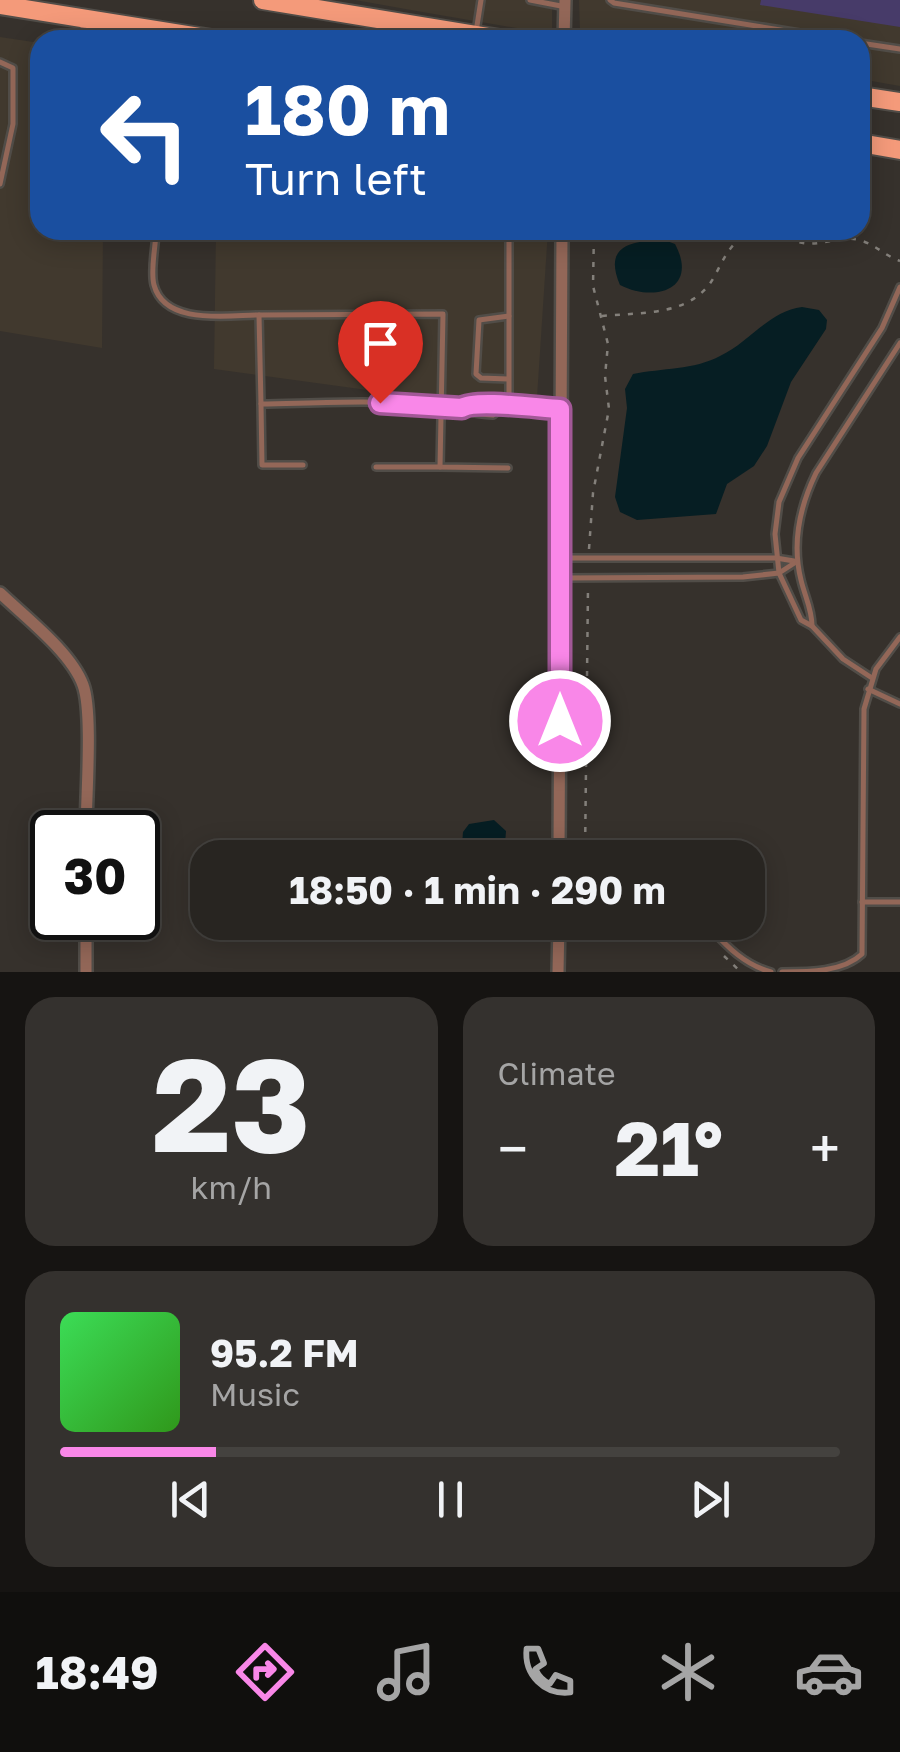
<!DOCTYPE html>
<html lang="en">
<head>
<meta charset="utf-8">
<style>
	body { margin:0; font-family:"Golos Text",sans-serif; background:#34312e; color:#f1f3f6; height:100vh; display:flex; flex-direction:column; font-size:38px; white-space:nowrap }
	* { box-sizing:border-box; margin:0 }
	p { font-size:32px; color:#a5a5a5 }
	.icon { flex:none; width:55px; height:55px; fill:none; stroke:currentColor; stroke-width:2; stroke-linecap:round; stroke-linejoin:round }
	.map { position:relative; height:972px; overflow:hidden }
	.drawer { display:flex; flex-direction:column; gap:25px; padding:25px; background:#161412; flex:1 }
	.drawer>* { flex:none }
	.top-card { position:absolute; left:30px; top:30px; width:840px; height:210px; border-radius:30px; box-shadow:0 5px 25px #0003,0 0 0 2px #44423f; background:#1a4fa0; color:#fff; overflow:hidden }
	.speed { position:absolute; left:30px; top:810px; display:flex; gap:20px; font-size:50px; font-weight:700; text-align:center }
	.speed>* { display:grid; place-content:center; width:130px; height:130px; border-radius:50%; background:#282521; box-shadow:0 5px 25px #0003,0 0 0 2px #44423f; line-height:1 }
	.speed .limit { border:5px solid #111; border-radius:15px; background:#fff; color:#111 }
	.pin { position:absolute; display:grid; place-items:center; width:85px; height:85px; color:#fff; margin:-102px -42px; border-radius:50% 50% 50% 0; rotate:-45deg; box-shadow:0 0 10px #0007 }
	.pin .icon { rotate:45deg }
	.me { position:absolute; width:110px; margin:-55px; rotate:0deg; stroke-linejoin:round; filter:drop-shadow(0 0 8px #0008) }
	.turn { display:flex; align-items:center; gap:35px; height:210px; padding:0 50px; font-size:45px }
	.turn .icon { width:130px; height:130px; stroke-width:2.5 }
	.turn b { display:block; font-size:70px; line-height:85px }
	.big { font-size:75px; font-weight:700; line-height:1.1 }
	.drawer .card { flex:1; display:flex; flex-direction:column; justify-content:center; gap:15px; min-width:0; padding:0 35px; border-radius:30px; background:#34312e }
	.drawer .dial { align-items:center; gap:0 }
	.dial b { font-size:130px; line-height:1 }
	.song { display:flex; align-items:center; gap:30px }
	.cover { width:120px; height:120px; border-radius:15px; background:linear-gradient(135deg,hsl(130 70% 55%),hsl(110 70% 35%)) }
	.played { height:10px; border-radius:5px; background:linear-gradient(90deg,#f987e8 20%,#44423f 20%) }
	.keys { display:flex; justify-content:space-around; direction:ltr }
	.heat { display:flex; justify-content:space-between; align-items:center; font-size:55px; direction:ltr }
	.drawer .tiles { flex:1; display:grid; gap:25px; grid-template-columns:1fr 1fr }
	.card:last-child { grid-column:span 2 }
	.trip { position:absolute; left:190px; top:840px; width:575px; height:100px; border-radius:30px; background:#282521; box-shadow:0 5px 25px #0003,0 0 0 2px #44423f; font-weight:700; line-height:100px; text-align:center }
	.dock { display:flex; height:160px; justify-content:space-around; align-items:center; background:#100f0d; color:#a5a5a5 }
	.dock .icon { width:70px; height:70px }
	.dock .on { color:#f987e8 }
	.dock b { font-size:45px; color:#f1f3f6 }
	.map>svg:first-child { display:block }
	.built { fill:#41392e }
	.water { fill:#061e23 }
	.building { fill:#473b69 }
	.lines { fill:none; stroke-linecap:round; stroke-linejoin:round }
	.lane-casing { stroke:#514d48; stroke-width:10 }
	.street-casing { stroke:#514d48; stroke-width:16 }
	.primary-casing { stroke:#514d48; stroke-width:22 }
	.path { stroke:#84807b; stroke-width:2.5; stroke-dasharray:5 8; stroke-linecap:butt }
	.lane { stroke:#936758; stroke-width:5 }
	.street { stroke:#936758; stroke-width:11 }
	.primary { stroke:#f49a7a; stroke-width:18 }
	.route-casing { stroke:#a25897; stroke-width:25 }
	.route { stroke:#f987e8; stroke-width:18 }
</style>
</head>
<body>
<div class="map">
<svg width="900" height="972" viewBox="0 0 900 972">
	<rect width="100%" height="100%" fill="#36312c"/>
	<g class="built">
		<polygon points="355,0 552,0 552,34 428,13"/>
		<polygon points="579,0 900,0 900,86 860,79 860,40 624,40 580,33"/>
		<polygon points="0,37 40,43 40,230 103,230 102,348 0,331"/>
		<polygon points="216,230 548,230 536,413 214,369"/>
	</g>
	<g class="water">
		<path d="M 664,240 L 675,244 C 699,289 655,303 620,285 C 603,245 631,241 664,240 Z"/>
		<path d="M 802,307 L 819,310 L 827,320 L 826,329 L 791,382 L 767,446 L 754,466 L 727,484 L 716,514 L 637,520 L 620,512 L 615,497 L 627,408 L 625,389 L 633,374 C 662,368 694,370 720,356 C 750,342 769,311 802,307 Z"/>
		<polygon points="494,820 506,831 504,857 461,857 463,832 469,824"/>
	</g>
	<g class="building">
		<polygon points="761,0 900,0 900,27 760,5"/>
		<polygon points="31,75 40,75 40,181 30,181"/>
	</g>
	<g class="lines">
		<defs>
			<g id="lane">
				<polyline points="530,0 561,6"/>
				<polyline points="610,0 614,3 843,40"/>
				<polyline points="476,32 481,0"/>
				<polyline points="83,40 83,21"/>
				<polyline points="860,43 900,49"/>
				<polyline points="0,62 13,68 13,124 0,184"/>
				<path d="M 156,230 C 156,246 150,270 154,285 C 165,326 229,315 259,315"/>
				<polyline points="509,230 509,407"/>
				<polyline points="83,237 83,230"/>
				<polyline points="508,379 481,378 476,374 479,320 509,316"/>
				<polyline points="261,404 259,315 443,314 440,467 508,468"/>
				<path d="M 462,408 C 476,399 539,408 561,409"/>
				<path d="M 303,465 L 262,465 L 261,404 C 316,403 371,400 425,404 C 450,406 469,414 493,415 L 503,407"/>
				<polyline points="376,467 440,467"/>
				<polyline points="560,558 776,558 794,561"/>
				<polyline points="563,578 743,577 779,573 796,562"/>
				<path d="M 812,626 C 812,609 805,597 801,580 C 792,544 800,506 816,473 L 900,343"/>
				<polyline points="872,678 843,659 812,626 801,620 779,573 775,534 779,502 798,458 882,328 900,287"/>
				<polyline points="868,689 900,704"/>
				<polyline points="862,902 900,902"/>
				<path d="M 704,922 C 725,944 742,964 771,972"/>
				<path d="M 782,972 C 809,972 843,972 862,954 L 864,709 L 876,669 L 900,637"/>
			</g>
			<g id="street">
				<polyline points="564,40 565,0"/>
				<path d="M 0,593 C 25,617 71,652 83,685 C 93,712 86,799 86,832"/>
				<polyline points="559,858 562,230"/>
				<polyline points="86,972 86,918"/>
				<polyline points="558,972 559,922"/>
			</g>
			<g id="primary">
				<polyline points="263,0 506,40"/>
				<polyline points="0,5 218,40"/>
				<polyline points="860,96 900,102"/>
				<polyline points="860,143 900,150"/>
			</g>
		</defs>
		<use href="#lane" class="lane-casing"/>
		<use href="#street" class="street-casing"/>
		<use href="#primary" class="primary-casing"/>
		<g class="path">
			<path d="M 602,316 C 641,312 692,317 714,277 C 723,261 729,244 746,235 C 764,224 780,237 798,242 C 818,248 839,235 859,240 C 875,244 885,256 900,261"/>
			<polyline points="589,549 593,493 609,409 605,376 608,344 593,286 594,230"/>
			<polyline points="585,858 588,587"/>
			<polyline points="724,956 741,972"/>
		</g>
		<use href="#lane" class="lane"/>
		<use href="#street" class="street"/>
		<use href="#primary" class="primary"/>
	</g>
	<g class="lines">
		<defs>
			<path id="route" d="M 380,403 L 462,408 C 476,399 538,408 560,409 L 560,721"/>
		</defs>
		<use href="#route" class="route-casing"/>
		<use href="#route" class="route"/>
	</g>
</svg>
<div class="speed"><div class="limit">30</div></div>
<div class="pin" style="left:380px;top:403px;background:#d93025"><svg class="icon" aria-label="arrive" viewBox="0 0 24 24"><path d="M6 21V4h12l-3 4 3 4H6"/></svg></div>
<svg class="me" style="left:560px;top:721px" viewBox="-20 -20 40 40"><circle r="17" fill="#f987e8" stroke="#fff" stroke-width="3"/><path d="M0-11L8 9 0 5-8 9z" fill="#fff"/></svg>
<div class="trip">18:50 · 1 min · 290 m</div>
<div class="top-card">
<div class="turn"><svg class="icon" aria-label="left" viewBox="0 0 24 24"><path d="M17 20v-9H6M10 6l-5 5 5 5"/></svg><div><b>180 m</b>Turn left</div></div>
</div>
</div>
<section class="drawer">
<div class="tiles">
<div class="card dial"><b>23</b><p>km/h</p></div>
<div class="card"><p>Climate</p>
<div class="heat"><a>−</a><b class="big">21°</b><a>+</a></div>
</div>
<div class="card">
<div class="song"><i class="cover"></i><div><b>95.2 FM</b><p>Music</p></div></div>
<div class="played"></div>
<div class="keys"><svg class="icon" aria-label="previous" viewBox="0 0 24 24"><path d="M18 5L8 12l10 7zM5 5v14"/></svg><svg class="icon" aria-label="pause" viewBox="0 0 24 24"><path d="M8 5v14M16 5v14"/></svg><svg class="icon" aria-label="next" viewBox="0 0 24 24"><path d="M6 5l10 7-10 7zM19 5v14"/></svg></div>
</div>
</div>
</section>
<nav class="dock">
<b>18:49</b>
<svg class="icon on" aria-label="directions" viewBox="0 0 24 24"><path d="M12 3l9 9-9 9-9-9zM9 14v-3h6M13 9l2 2-2 2"/></svg>
<svg class="icon" aria-label="music" viewBox="0 0 24 24"><path d="M9 18V5l10-2v13"/><circle cx="6" cy="18" r="3"/><circle cx="16" cy="16" r="3"/></svg>
<svg class="icon" aria-label="phone" viewBox="0 0 24 24"><path d="M5 4h4l2 5-3 2q2 4 5 5l2-3 5 2v4C11 20 4 13 5 4z"/></svg>
<svg class="icon" aria-label="climate" viewBox="0 0 24 24"><path d="M12 3v18M4 7l16 10M4 17L20 7"/></svg>
<svg class="icon" aria-label="car" viewBox="0 0 24 24"><path d="M5 17H2v-5l4-1 3-4h7l3 4 3 1v5h-3M9 17h6M6 11h13"/><circle cx="7" cy="17" r="2"/><circle cx="17" cy="17" r="2"/></svg>
</nav>
</body>
</html>
